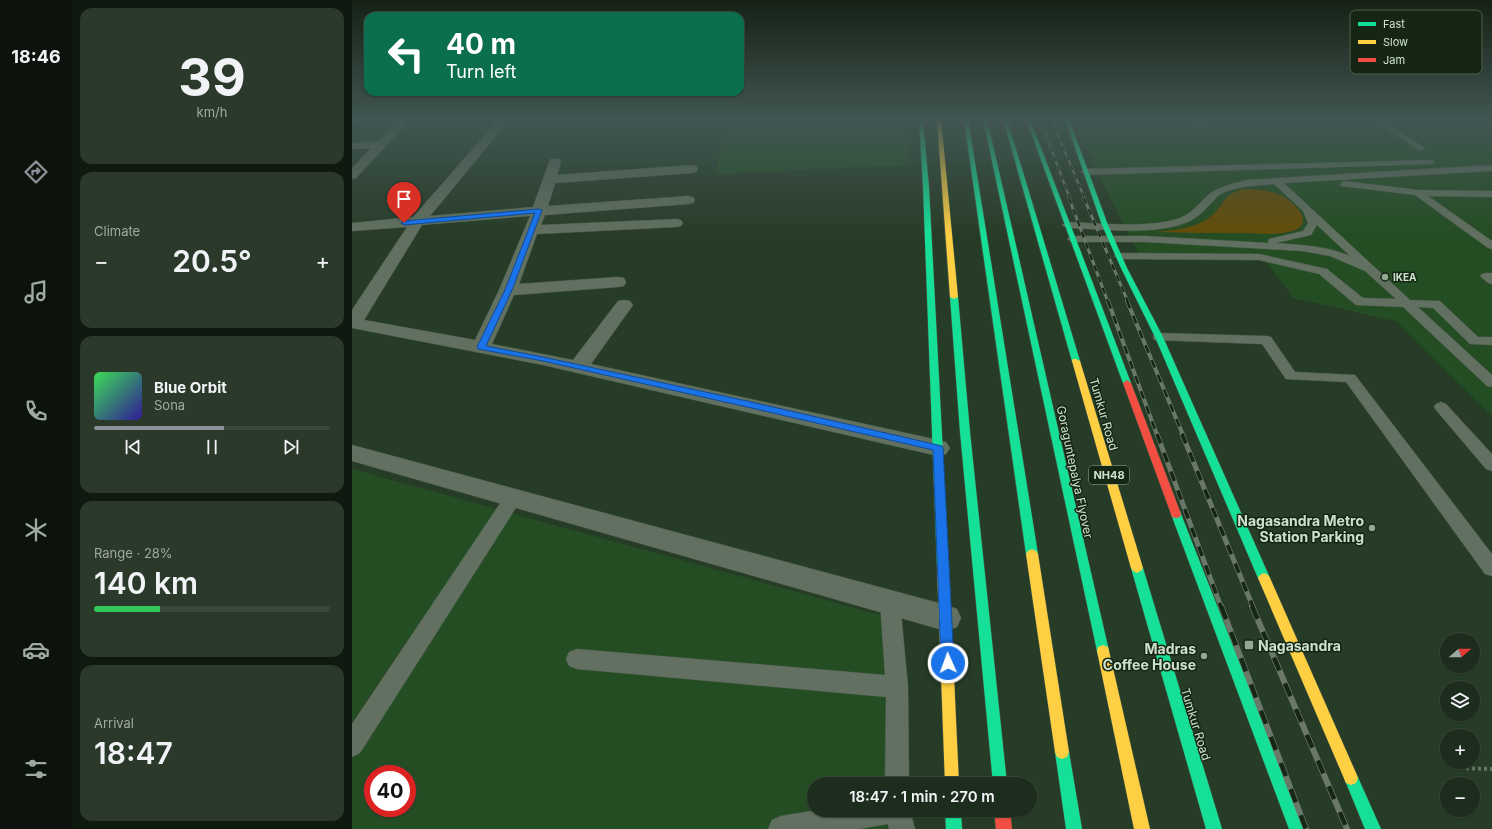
<!DOCTYPE html>
<html lang="en">
<head>
<meta charset="utf-8">
<style>
	body { margin:0; font-family:Inter,sans-serif; background:#2a392a; color:#f1f3f6; height:100vh; display:flex; flex-direction:column; font-size:15px; white-space:nowrap }
	* { box-sizing:border-box; margin:0 }
	p { font-size:13px; color:#a0a8a4 }
	.icon { flex:none; width:22px; height:22px; fill:none; stroke:currentColor; stroke-width:2; stroke-linecap:round; stroke-linejoin:round }
	.map { position:relative; flex:1; overflow:hidden }
	.drawer { display:flex; flex-direction:column; gap:8px; padding:8px; background:#101910; width:280px }
	.drawer>* { flex:none }
	.banner { position:absolute; left:12px; top:12px; width:380px; height:84px; border-radius:12px; box-shadow:0 1px 3px #0004,0 0 0 1px #3b493b; background:#0b6e4f; color:#fff; overflow:hidden }
	.needle { width:26px; rotate:70deg }
	.buttons { position:absolute; left:1088px; top:633px; display:grid; gap:8px }
	.buttons a { display:grid; place-items:center; width:40px; height:40px; border-radius:50%; background:#1d2d1d; box-shadow:0 1px 3px #0004,0 0 0 1px #3b493b; font-size:20px }
	.speed { position:absolute; left:12px; top:765px; display:flex; gap:8px; font-size:20px; font-weight:700; text-align:center }
	.speed>* { display:grid; place-content:center; width:52px; height:52px; border-radius:50%; background:#1d2d1d; box-shadow:0 1px 3px #0004,0 0 0 1px #3b493b; line-height:1 }
	.speed .limit { border:6px solid #d22; background:#fff; color:#111 }
	.pin { position:absolute; display:grid; place-items:center; width:34px; height:34px; color:#fff; margin:-41px -17px; border-radius:50% 50% 50% 0; rotate:-45deg; box-shadow:0 0 4px #0007 }
	.pin .icon { rotate:45deg }
	.me { position:absolute; width:44px; margin:-22px; rotate:358deg; stroke-linejoin:round; filter:drop-shadow(0 0 3px #0008) }
	.turn { display:flex; align-items:center; gap:14px; height:84px; padding:0 16px; font-size:18px }
	.turn .icon { width:52px; height:52px; stroke-width:2.5 }
	.turn b { display:block; font-size:28px; line-height:34px }
	.big { font-size:30px; font-weight:600; line-height:1.1 }
	.drawer .card { flex:1; display:flex; flex-direction:column; justify-content:center; gap:6px; min-width:0; padding:0 14px; border-radius:12px; background:#2a392a }
	.drawer .dial { align-items:center; gap:0 }
	.dial b { font-size:52px; line-height:1 }
	.song { display:flex; align-items:center; gap:12px }
	.cover { width:48px; height:48px; border-radius:6px; background:linear-gradient(135deg,hsl(130 70% 55%),hsl(250 70% 35%)) }
	.played { height:4px; border-radius:2px; background:linear-gradient(90deg,#8c9099 55%,#3b493b 55%) }
	.keys { display:flex; justify-content:space-around; direction:ltr }
	.heat { display:flex; justify-content:space-between; align-items:center; font-size:22px; direction:ltr }
	.charge { height:6px; border-radius:3px; background:linear-gradient(90deg,#34c759 28%,#3b493b 0) }
	.trip { position:absolute; left:455px; top:777px; width:230px; height:40px; border-radius:20px; background:#1d2d1d; box-shadow:0 1px 3px #0004,0 0 0 1px #3b493b; font-weight:600; line-height:40px; text-align:center }
	main { display:flex; flex:1; min-height:0 }
	.menu { display:flex; flex-direction:column; width:72px; justify-content:space-around; align-items:center; background:#0c120c; color:#a0a8a4 }
	.menu .icon { width:28px; height:28px }
	.menu .selected { color:#8c9099 }
	.menu b { font-size:18px; color:#f1f3f6 }
	.map>svg:first-child { display:block }
	.built { fill:#254d24; fill-rule:evenodd }
	.green { fill:#634c08 }
	.lines { fill:none; stroke-linecap:round; stroke-linejoin:round }
	.lane-casing { stroke:#455845; stroke-width:1 }
	.street-casing { stroke:#455845; stroke-width:1 }
	.fast-casing { stroke:#455845; stroke-width:1 }
	.slow-casing { stroke:#455845; stroke-width:1 }
	.jam-casing { stroke:#455845; stroke-width:1 }
	.path { stroke:#677466; stroke-width:4; stroke-dasharray:3 3; stroke-linecap:butt }
	.lane { fill:#617060; fill-rule:evenodd }
	.street { fill:#617060; fill-rule:evenodd }
	.fast { fill:#16e098; fill-rule:evenodd }
	.slow { fill:#ffcf43; fill-rule:evenodd }
	.jam { fill:#f24e42; fill-rule:evenodd }
	.rail-far4-casing { stroke:#6a786a; stroke-width:2.5 }
	.rail-far3-casing { stroke:#6a786a; stroke-width:3 }
	.rail-far2-casing { stroke:#6a786a; stroke-width:4 }
	.rail-far1-casing { stroke:#6a786a; stroke-width:5 }
	.rail-casing { stroke:#6a786a; stroke-width:6 }
	.rail-far4 { stroke:#162615; stroke-width:1.5; stroke-dasharray:5; stroke-linecap:butt }
	.rail-far3 { stroke:#162615; stroke-width:2; stroke-dasharray:6; stroke-linecap:butt }
	.rail-far2 { stroke:#162615; stroke-width:2.5; stroke-dasharray:8; stroke-linecap:butt }
	.rail-far1 { stroke:#162615; stroke-width:3.5; stroke-dasharray:10; stroke-linecap:butt }
	.rail { stroke:#162615; stroke-width:4.5; stroke-dasharray:14; stroke-linecap:butt }
	.route { fill:#1a73e8; stroke:#114b97 }
	.poi-dot { fill:#93a892; stroke:#162615; stroke-width:1.5 }
	.labels { text-anchor:middle; dominant-baseline:central; stroke-width:3; stroke-linejoin:round; paint-order:stroke }
	.far-poi-label { font-size:10px; font-weight:bold; fill:#cde2cb; stroke:#162615; text-anchor:start }
	.shield { fill:#162615; stroke:#96aa94; stroke-width:1 }
	.shield-label { font-size:11px; font-weight:bold; fill:#cde2cb }
	.street-label { font-size:12px; fill:#cde2cb; stroke:#162615 }
	.near-poi-label { font-size:14px; font-weight:bold; fill:#cde2cb; stroke:#162615; text-anchor:end }
	.key { fill:#162615; stroke:#4d5e4c; stroke-width:1 }
	.key-label { font-size:11px; fill:#cde2cb }
</style>
</head>
<body>
<main>
<nav class="menu">
<b>18:46</b>
<svg class="icon selected" aria-label="directions" viewBox="0 0 24 24"><path d="M12 3l9 9-9 9-9-9zM9 14v-3h6M13 9l2 2-2 2"/></svg>
<svg class="icon" aria-label="music" viewBox="0 0 24 24"><path d="M9 18V5l10-2v13"/><circle cx="6" cy="18" r="3"/><circle cx="16" cy="16" r="3"/></svg>
<svg class="icon" aria-label="phone" viewBox="0 0 24 24"><path d="M5 4h4l2 5-3 2q2 4 5 5l2-3 5 2v4C11 20 4 13 5 4z"/></svg>
<svg class="icon" aria-label="climate" viewBox="0 0 24 24"><path d="M12 3v18M4 7l16 10M4 17L20 7"/></svg>
<svg class="icon" aria-label="car" viewBox="0 0 24 24"><path d="M5 17H2v-5l4-1 3-4h7l3 4 3 1v5h-3M9 17h6M6 11h13"/><circle cx="7" cy="17" r="2"/><circle cx="17" cy="17" r="2"/></svg>
<svg class="icon" aria-label="filters" viewBox="0 0 24 24"><path d="M4 7h16M4 17h16"/><circle cx="9" cy="7" r="2"/><circle cx="15" cy="17" r="2"/></svg>
</nav>
<section class="drawer">
<div class="card dial"><b>39</b><p>km/h</p></div>
<div class="card"><p>Climate</p>
<div class="heat"><a>−</a><b class="big">20.5°</b><a>+</a></div>
</div>
<div class="card">
<div class="song"><i class="cover"></i><div><b>Blue Orbit</b><p>Sona</p></div></div>
<div class="played"></div>
<div class="keys"><svg class="icon" aria-label="previous" viewBox="0 0 24 24"><path d="M18 5L8 12l10 7zM5 5v14"/></svg><svg class="icon" aria-label="pause" viewBox="0 0 24 24"><path d="M8 5v14M16 5v14"/></svg><svg class="icon" aria-label="next" viewBox="0 0 24 24"><path d="M6 5l10 7-10 7zM19 5v14"/></svg></div>
</div>
<div class="card"><p>Range · 28%</p><b class="big">140 km</b><div class="charge"></div></div>
<div class="card"><p>Arrival</p><b class="big">18:47</b></div>
</section>
<div class="map">
<svg width="1140" height="829" viewBox="0 0 1140 829">
	<rect width="100%" height="100%" fill="#273c27"/>
	<g class="built">
		<polygon points="376,119 554,119 559,165 363,174"/>
		<polygon points="721,119 1140,119 1140,416 1044,321 941,298 910,256 787,254 753,188"/>
		<path d="M 0,469 L 546,620 L 544,784 L 462,784 L 462,810 L 543,810 L 543,829 L 0,829 ZM 21,774 L 55,774 L 55,808 L 21,808 Z"/>
	</g>
	<path class="green" d="M 892,189 C 905,189 917,190 928,195 C 942,201 965,223 940,231 C 924,236 906,233 890,233 C 862,233 833,233 804,232 C 821,230 840,229 855,219 C 871,209 870,193 892,189 Z"/>
	<g class="lines">
		<defs>
			<g id="lane">
				<polygon points="839,119 847,119 853,125 852,127 846,127"/>
				<polygon points="1021,119 1030,119 1073,148 1072,150 1066,150"/>
				<polygon points="1078,160 1081,160 1082,162 1081,164 733,175 729,172 733,169"/>
				<path d="M 1140,165 L 1140,171 L 932,183 L 1058,300 L 1088,301 L 1126,337 L 1140,337 L 1140,345 L 1118,344 L 1081,308 L 1066,307 L 1140,375 L 1140,387 L 1135,386 L 1051,307 L 1004,305 L 967,274 L 907,260 L 767,259 L 762,256 L 767,253 L 907,254 L 975,269 L 1011,298 L 1044,299 L 1013,271 L 978,256 L 950,251 L 793,242 L 720,242 L 715,239 L 720,236 L 793,236 L 917,243 L 916,241 L 917,239 L 951,231 L 956,223 L 951,211 L 922,184 C 908,185 876,187 866,196 C 857,205 848,217 836,222 C 801,236 753,229 715,228 L 710,225 L 715,222 C 745,223 804,229 830,217 C 842,212 850,199 860,192 C 867,187 886,182 895,180 ZM 965,225 L 998,256 C 975,246 950,245 924,243 L 959,235 Z"/>
				<polygon points="992,181 1066,190 1140,191 1140,197 1076,196 1140,241 1140,249 1136,248 1063,195 989,186 988,184"/>
				<polygon points="1134,273 1140,273 1140,284 1136,283 1128,276 1130,274"/>
				<polygon points="807,333 914,336 919,337 943,372 1003,375 1140,554 1140,576 1133,574 994,382 934,379 910,344 802,340 801,337 802,334"/>
				<polygon points="1089,402 1094,404 1140,454 1140,471 1134,469 1084,410 1082,407 1084,404"/>
				<polygon points="161,492 167,493 170,498 167,503 8,753 0,757 0,724 155,493"/>
				<polygon points="538,593 545,596 548,602 556,687 557,784 533,784 534,697 225,669 217,666 214,659 217,652 225,649 533,675 528,602 531,596"/>
				<polygon points="466,810 558,810 563,829 537,829 536,824 507,829 416,829 420,820 429,816"/>
			</g>
			<g id="street">
				<polygon points="0,119 10,119 9,121 0,123"/>
				<polygon points="48,119 59,119 4,178 0,179 0,168 19,148 0,149 0,143 27,141"/>
				<path d="M 147,119 L 158,119 L 78,216 L 181,207 L 197,162 L 199,159 L 207,159 L 209,162 L 205,175 L 340,165 L 344,166 L 346,169 L 344,172 L 340,173 L 203,183 L 196,206 L 336,196 L 341,197 L 343,200 L 341,203 L 336,204 L 193,215 L 189,225 L 324,219 L 329,220 L 331,223 L 329,226 L 324,227 L 185,234 L 167,284 L 266,277 L 272,278 L 274,282 L 272,286 L 266,287 L 162,295 L 140,344 L 221,360 L 266,301 L 272,300 L 278,301 L 281,305 L 239,364 L 586,440 L 594,442 L 598,448 L 594,454 L 586,456 L 191,365 L 0,328 L 0,310 L 55,227 L 0,231 L 0,223 L 61,217 ZM 178,216 L 147,290 L 123,340 L 12,320 L 70,225 Z"/>
				<polygon points="0,445 594,605 605,609 609,618 605,627 594,631 0,461"/>
			</g>
			<g id="fast">
				<polygon points="567,119 571,119 577,187 597,568 595,571 591,573 587,571 585,568 571,187"/>
				<polygon points="612,119 616,119 686,554 684,557 680,559 676,557 674,554"/>
				<polygon points="631,119 635,119 757,651 756,655 751,657 746,655 745,651"/>
				<polygon points="651,119 655,119 728,361 727,363 724,363 720,361"/>
				<polygon points="674,119 678,119 779,383 778,385 775,386 771,383"/>
				<polygon points="713,119 717,119 756,225 775,268 811,337 918,578 916,581 912,583 908,581 906,578 803,337 769,268 750,225"/>
				<polygon points="599,295 602,295 606,297 618,432 655,784 641,784 608,432 598,297"/>
				<polygon points="824,510 828,511 829,514 953,829 937,829 819,514 820,511"/>
				<polygon points="785,563 789,565 791,568 870,829 854,829 779,568 781,565"/>
				<polygon points="710,745 715,747 717,752 730,829 714,829 703,752 705,747"/>
				<polygon points="999,771 1004,773 1029,829 1013,829 992,778 994,773"/>
				<polygon points="593,810 609,810 610,829 594,829"/>
			</g>
			<g id="slow">
				<polygon points="585,119 589,119 606,297 602,299 598,297"/>
				<polygon points="721,359 724,359 728,361 791,568 789,571 785,573 781,571 779,568 720,361"/>
				<polygon points="680,549 684,551 686,554 717,752 715,757 710,759 705,757 703,752 674,554 676,551"/>
				<polygon points="591,563 595,565 597,568 607,784 593,784 585,568 587,565"/>
				<polygon points="912,573 916,575 918,578 1004,773 1006,778 1004,783 999,785 994,783 906,578 908,575"/>
				<polygon points="751,645 756,647 757,651 798,829 782,829 745,651 746,647"/>
			</g>
			<g id="jam">
				<polygon points="775,380 779,383 829,514 828,517 824,518 820,517 819,514 771,383"/>
				<polygon points="642,810 658,810 660,829 644,829"/>
			</g>
		</defs>
		<use href="#lane" class="lane-casing"/>
		<use href="#street" class="street-casing"/>
		<use href="#fast" class="fast-casing"/>
		<use href="#slow" class="slow-casing"/>
		<use href="#jam" class="jam-casing"/>
		<polyline class="path" points="1108,768 1140,769"/>
		<use href="#lane" class="lane"/>
		<use href="#street" class="street"/>
		<use href="#fast" class="fast"/>
		<use href="#slow" class="slow"/>
		<use href="#jam" class="jam"/>
		<defs>
			<g id="rail-far4">
				<polyline points="688,119 718,199"/>
				<polyline points="699,119 733,199"/>
			</g>
			<g id="rail-far3">
				<polyline points="717,198 756,302"/>
				<polyline points="732,198 776,302"/>
			</g>
			<g id="rail-far2">
				<polyline points="756,301 805,435"/>
				<polyline points="775,301 831,435"/>
			</g>
			<g id="rail-far1">
				<polyline points="805,434 869,607"/>
				<polyline points="830,434 901,607"/>
			</g>
			<g id="rail">
				<polyline points="869,606 954,829"/>
				<polyline points="900,606 995,829"/>
			</g>
		</defs>
		<use href="#rail-far4" class="rail-far4-casing"/>
		<use href="#rail-far3" class="rail-far3-casing"/>
		<use href="#rail-far2" class="rail-far2-casing"/>
		<use href="#rail-far1" class="rail-far1-casing"/>
		<use href="#rail" class="rail-casing"/>
		<use href="#rail-far4" class="rail-far4"/>
		<use href="#rail-far3" class="rail-far3"/>
		<use href="#rail-far2" class="rail-far2"/>
		<use href="#rail-far1" class="rail-far1"/>
		<use href="#rail" class="rail"/>
	</g>
	<linearGradient id="sky" x2="0" y2="1"><stop stop-color="#152115"/><stop offset="0.51" stop-color="#415652"/><stop offset="1" stop-color="#415652" stop-opacity="0"/></linearGradient>
	<rect width="1140" height="235" fill="url(#sky)"/>
	<polygon class="route" points="187,209 190,210 160,290 134,346 191,357 395,401 590,446 591,448 602,663 600,668 596,669 591,668 589,663 581,450 395,407 191,361 126,349 125,347 153,290 183,213 52,225 49,223 52,221"/>
	<g class="poi-dot">
		<circle cx="1033" cy="277" r="4"/>
		<circle cx="1020" cy="528" r="4"/>
		<rect x="892" y="640" width="10" height="10" rx="2"/>
		<circle cx="852" cy="656" r="4"/>
	</g>
	<g class="labels">
		<g class="far-poi-label">
			<text x="1041" y="277">IKEA</text>
		</g>
		<rect class="shield" x="737" y="466" width="40" height="18" rx="3"/>
		<g class="shield-label">
			<text x="757" y="475">NH48</text>
		</g>
		<g class="street-label">
			<text transform="translate(752 414) rotate(74)">Tumkur Road</text>
			<text transform="translate(723 472) rotate(78)">Goraguntepalya Flyover</text>
			<text transform="translate(844 724) rotate(73)">Tumkur Road</text>
		</g>
		<g class="near-poi-label">
			<text x="1012" y="520">Nagasandra Metro<tspan x="1012" dy="16">Station Parking</tspan></text>
			<text x="906" y="645" text-anchor="start">Nagasandra</text>
			<text x="844" y="648">Madras<tspan x="844" dy="16">Coffee House</tspan></text>
		</g>
	</g>
	<rect x="998" y="10" width="132" height="64" rx="6" class="key"/>
	<rect x="1006" y="22" width="18" height="4" fill="#16e098"/>
	<rect x="1006" y="40" width="18" height="4" fill="#ffcf43"/>
	<rect x="1006" y="58" width="18" height="4" fill="#f24e42"/>
	<g class="key-label">
		<text x="1031" y="28">Fast</text>
		<text x="1031" y="46">Slow</text>
		<text x="1031" y="64">Jam</text>
	</g>
</svg>
<div class="buttons">
<a><svg class="needle" viewBox="-14 -14 28 28"><path d="M0-13l5 13h-10z" fill="#e53935"/><path d="M0 13l5-13h-10z" fill="#a0a8a4"/></svg></a>
<a><svg class="icon" aria-label="layers" viewBox="0 0 24 24"><path d="M12 4l9 5-9 5-9-5zM3 14l9 5 9-5"/></svg></a>
<a>+</a>
<a>−</a>
</div>
<div class="speed"><div class="limit">40</div></div>
<div class="pin" style="left:52px;top:223px;background:#d93025"><svg class="icon" aria-label="arrive" viewBox="0 0 24 24"><path d="M6 21V4h12l-3 4 3 4H6"/></svg></div>
<svg class="me" style="left:596px;top:663px" viewBox="-20 -20 40 40"><circle r="17" fill="#1a73e8" stroke="#fff" stroke-width="3"/><path d="M0-11L8 9 0 5-8 9z" fill="#fff"/></svg>
<div class="trip">18:47 · 1 min · 270 m</div>
<div class="banner">
<div class="turn"><svg class="icon" aria-label="left" viewBox="0 0 24 24"><path d="M17 20v-9H6M10 6l-5 5 5 5"/></svg><div><b>40 m</b>Turn left</div></div>
</div>
</div>
</main>
</body>
</html>
